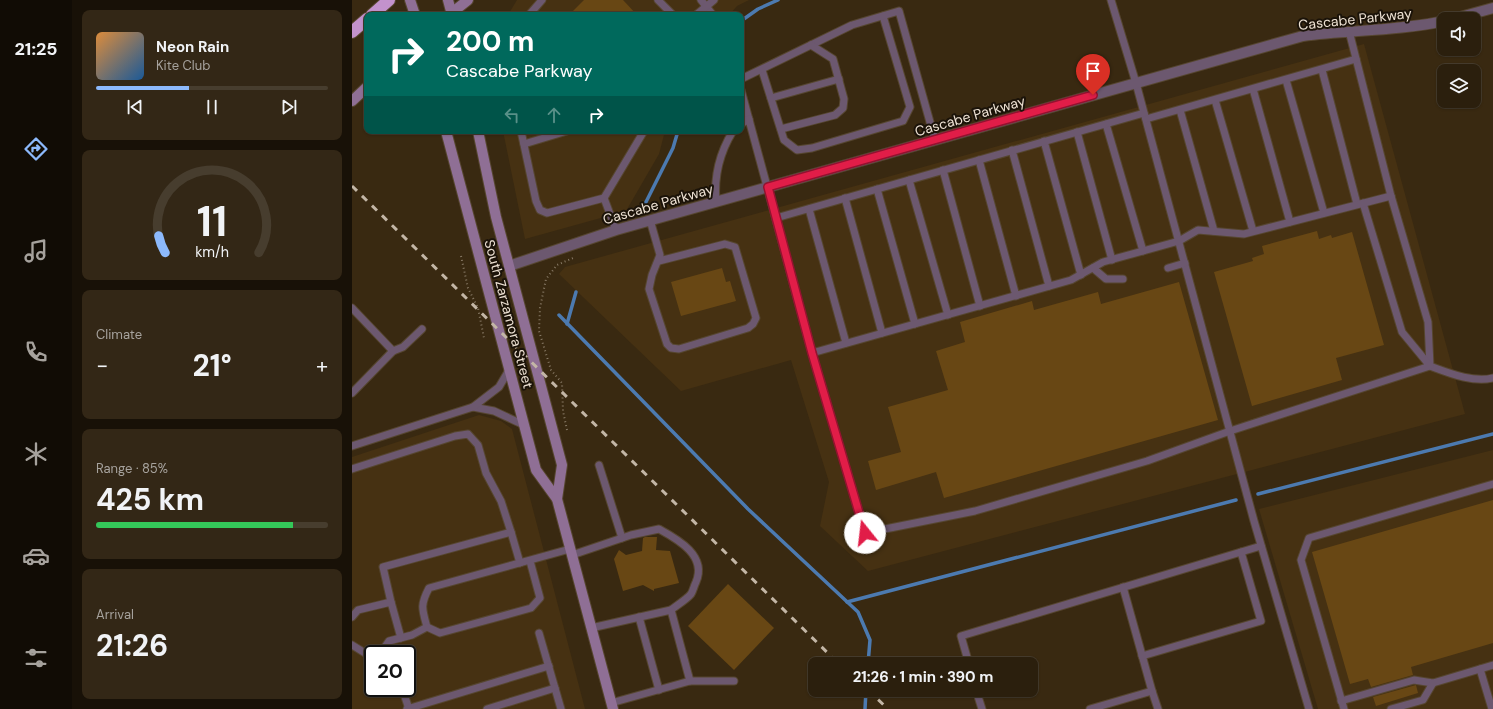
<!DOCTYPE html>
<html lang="en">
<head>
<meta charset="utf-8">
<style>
	body { margin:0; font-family:"DM Sans",sans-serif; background:#332716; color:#f1f3f6; height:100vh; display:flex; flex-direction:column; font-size:15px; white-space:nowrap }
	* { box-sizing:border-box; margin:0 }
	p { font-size:13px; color:#a6a29d }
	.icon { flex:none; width:22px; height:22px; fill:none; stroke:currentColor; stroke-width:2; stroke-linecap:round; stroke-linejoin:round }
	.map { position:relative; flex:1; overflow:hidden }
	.panel { display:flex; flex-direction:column; gap:10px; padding:10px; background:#181107; width:280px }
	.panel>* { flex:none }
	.top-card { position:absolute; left:12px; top:12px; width:380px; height:122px; border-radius:8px; box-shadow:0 1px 3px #0004,0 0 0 1px #473d2e; background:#00695c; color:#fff; overflow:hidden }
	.tools { position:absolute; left:1085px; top:12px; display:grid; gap:8px }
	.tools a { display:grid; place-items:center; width:44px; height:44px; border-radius:8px; background:#2b1f0d; box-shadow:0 1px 3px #0004,0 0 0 1px #473d2e; font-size:20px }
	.speed { position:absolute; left:12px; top:645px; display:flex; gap:8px; font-size:20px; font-weight:700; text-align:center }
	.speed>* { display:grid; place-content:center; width:52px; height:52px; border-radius:50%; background:#2b1f0d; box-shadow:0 1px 3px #0004,0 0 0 1px #473d2e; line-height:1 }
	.speed .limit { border:2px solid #111; border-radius:6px; background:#fff; color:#111 }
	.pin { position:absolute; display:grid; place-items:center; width:34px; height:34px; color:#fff; margin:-41px -17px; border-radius:50% 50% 50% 0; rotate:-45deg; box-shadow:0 0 4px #0007 }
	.pin .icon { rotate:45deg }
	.me { position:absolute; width:44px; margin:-22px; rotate:344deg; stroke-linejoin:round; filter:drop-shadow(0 0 3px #0008) }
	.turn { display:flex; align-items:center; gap:14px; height:84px; padding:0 16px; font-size:18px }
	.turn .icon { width:52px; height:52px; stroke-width:2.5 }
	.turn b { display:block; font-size:28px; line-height:34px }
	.lanes { display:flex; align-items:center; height:38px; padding:0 16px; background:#0003; justify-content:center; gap:20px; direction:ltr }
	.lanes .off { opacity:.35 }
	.big { font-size:30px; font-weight:700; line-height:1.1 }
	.panel .tile { flex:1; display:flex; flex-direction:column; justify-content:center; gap:6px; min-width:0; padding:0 14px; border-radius:8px; background:#332716 }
	.panel .dial { align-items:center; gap:0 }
	.dial svg { height:104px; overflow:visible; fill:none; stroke:#473d2e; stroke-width:7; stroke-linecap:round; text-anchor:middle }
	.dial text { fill:#f1f3f6; stroke:none }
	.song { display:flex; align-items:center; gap:12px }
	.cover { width:48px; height:48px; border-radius:6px; background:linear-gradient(135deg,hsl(30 70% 55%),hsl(210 70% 35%)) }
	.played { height:4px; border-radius:2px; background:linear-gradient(90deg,#8cb9fc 40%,#473d2e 40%) }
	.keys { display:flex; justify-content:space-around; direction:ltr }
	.heat { display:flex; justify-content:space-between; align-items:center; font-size:22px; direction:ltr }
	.charge { height:6px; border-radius:3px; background:linear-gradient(90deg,#34c759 85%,#473d2e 0) }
	.trip { position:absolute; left:456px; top:657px; width:230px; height:40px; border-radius:8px; background:#2b1f0d; box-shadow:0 1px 3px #0004,0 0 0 1px #473d2e; font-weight:700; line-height:40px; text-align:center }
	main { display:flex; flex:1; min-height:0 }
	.dock { display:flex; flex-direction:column; width:72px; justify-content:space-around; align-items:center; background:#110c05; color:#a6a29d }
	.dock .icon { width:28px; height:28px }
	.dock .selected { color:#8cb9fc }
	.dock b { font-size:18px; color:#f1f3f6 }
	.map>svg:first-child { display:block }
	.built { fill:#463112; fill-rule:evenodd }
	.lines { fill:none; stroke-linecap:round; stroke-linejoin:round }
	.stream { stroke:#4c7ab0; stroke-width:3.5 }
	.building { fill:#684714 }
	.service-casing { stroke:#564630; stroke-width:9 }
	.minor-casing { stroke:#564630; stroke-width:12 }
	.secondary-casing { stroke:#564630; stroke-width:12 }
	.motorway-casing { stroke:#564630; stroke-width:14 }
	.path { stroke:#877965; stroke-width:2; stroke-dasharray:1 3; stroke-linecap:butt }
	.service { stroke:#6c586f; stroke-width:7 }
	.minor { stroke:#6c586f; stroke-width:10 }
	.secondary { stroke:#8f6f95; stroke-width:10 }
	.motorway { stroke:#c392cc; stroke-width:12 }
	.rail { stroke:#c3b6a6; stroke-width:3; stroke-dasharray:7 7; stroke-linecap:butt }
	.route-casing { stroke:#92132f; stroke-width:10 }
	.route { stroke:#e11d48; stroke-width:7 }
	.labels { text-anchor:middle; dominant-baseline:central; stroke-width:4; stroke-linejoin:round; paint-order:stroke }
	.street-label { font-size:14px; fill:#ede1d3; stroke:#1b1309 }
</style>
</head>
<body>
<main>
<nav class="dock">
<b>21:25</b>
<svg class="icon selected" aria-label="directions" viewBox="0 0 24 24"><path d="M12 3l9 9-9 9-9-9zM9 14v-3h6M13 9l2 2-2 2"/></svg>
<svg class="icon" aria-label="music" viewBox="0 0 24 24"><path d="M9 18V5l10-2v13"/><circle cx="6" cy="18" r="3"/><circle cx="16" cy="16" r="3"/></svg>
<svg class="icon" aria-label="phone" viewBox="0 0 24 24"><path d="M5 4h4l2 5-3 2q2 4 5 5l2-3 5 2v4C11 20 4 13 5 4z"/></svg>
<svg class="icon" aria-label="climate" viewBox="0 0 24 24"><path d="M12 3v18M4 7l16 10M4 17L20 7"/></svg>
<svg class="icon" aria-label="car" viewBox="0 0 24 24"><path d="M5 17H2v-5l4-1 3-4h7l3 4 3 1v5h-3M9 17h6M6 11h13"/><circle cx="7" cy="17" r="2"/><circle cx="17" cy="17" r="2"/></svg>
<svg class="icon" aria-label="filters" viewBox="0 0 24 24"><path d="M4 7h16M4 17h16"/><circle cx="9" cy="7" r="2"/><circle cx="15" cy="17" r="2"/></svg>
</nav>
<section class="panel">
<div class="tile">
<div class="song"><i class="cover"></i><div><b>Neon Rain</b><p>Kite Club</p></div></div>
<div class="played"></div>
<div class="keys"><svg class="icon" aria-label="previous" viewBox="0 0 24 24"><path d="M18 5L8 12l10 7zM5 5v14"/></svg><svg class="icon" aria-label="pause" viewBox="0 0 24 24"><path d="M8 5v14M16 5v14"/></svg><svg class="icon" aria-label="next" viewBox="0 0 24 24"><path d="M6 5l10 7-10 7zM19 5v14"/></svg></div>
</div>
<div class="tile dial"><svg viewBox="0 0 100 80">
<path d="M14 69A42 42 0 1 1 86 69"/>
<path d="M14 69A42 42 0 0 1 9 56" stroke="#8cb9fc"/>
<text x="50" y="56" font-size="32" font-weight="700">11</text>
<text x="50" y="72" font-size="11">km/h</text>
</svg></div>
<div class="tile"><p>Climate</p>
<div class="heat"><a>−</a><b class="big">21°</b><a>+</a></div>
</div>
<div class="tile"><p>Range · 85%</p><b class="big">425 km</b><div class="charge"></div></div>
<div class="tile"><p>Arrival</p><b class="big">21:26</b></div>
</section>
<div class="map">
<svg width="1141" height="709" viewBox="0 0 1141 709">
	<rect width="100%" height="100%" fill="#392911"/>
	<g class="built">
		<polygon points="165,0 397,0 385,6 377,15 156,15"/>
		<polygon points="1012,44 1113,414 516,571 468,526 477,482 439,360 329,391 207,274 213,267"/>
		<polygon points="151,131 313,131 307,154 274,211 173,239"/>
		<path d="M 127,415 L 149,421 L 160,429 L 233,709 L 0,709 L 0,457 ZM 21,654 L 55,654 L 55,688 L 21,688 Z"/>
		<polygon points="1141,450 1141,709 966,709 907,509"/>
	</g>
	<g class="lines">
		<g class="stream">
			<polyline points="389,21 406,9 426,0"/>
			<polyline points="292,206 321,148 326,131"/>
			<polyline points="207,315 396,509 506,612 518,640 516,664"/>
			<polyline points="215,324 224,292"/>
			<polyline points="906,494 1141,434"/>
			<polyline points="495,602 884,500"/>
			<polyline points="513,709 514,690"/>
		</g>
	</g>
	<g class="building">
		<polygon points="232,0 271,0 285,15 217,15"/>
		<polygon points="965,231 967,239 979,235 980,238 1000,232 1032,345 984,358 990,380 900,406 862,272 901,261 900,258 912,254 910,246"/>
		<polygon points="370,268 374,282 378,281 384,301 329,316 319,282"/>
		<polygon points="827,282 866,420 592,498 584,472 524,490 516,461 549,452 536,407 596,390 584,351 613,342 608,322 680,301 682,310 746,292 749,304"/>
		<polygon points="1141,500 1141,643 1059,667 1061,675 1019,687 1016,679 998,684 960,552"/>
		<polygon points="293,537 305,537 304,550 318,551 327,583 302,589 302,591 291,585 271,591 262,559 267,550 274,555 290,551 291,538"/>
		<polygon points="376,584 422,628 382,670 336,626"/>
		<polygon points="1064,685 1066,693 1024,706 1021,697"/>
	</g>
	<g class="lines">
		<defs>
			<g id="service">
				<polyline points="306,0 321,15"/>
				<polyline points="349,0 361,15"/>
				<polyline points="759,0 784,83 902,521 957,709"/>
				<polyline points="177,15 190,0"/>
				<polyline points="344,15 362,0"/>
				<path d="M 997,31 L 1039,196 L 1076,322 L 1078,366 C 1097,373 1121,383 1141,378"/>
				<polyline points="410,70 432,140 445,150 460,148 551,121 558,107 531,16"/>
				<polyline points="970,70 1005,204"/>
				<polyline points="389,79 500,25 547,11 583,140"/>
				<polyline points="934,80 972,213"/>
				<polyline points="901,89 938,222"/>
				<polyline points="389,90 460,353 513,533 623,511 795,461 878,431 1078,366 1050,332 1011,203"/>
				<polyline points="419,98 487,79"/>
				<polyline points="863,100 901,231"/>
				<polyline points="828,110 862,231"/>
				<polyline points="794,119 1004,59"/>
				<polyline points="389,124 397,119"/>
				<polyline points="754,124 791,251"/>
				<polyline points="429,129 483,115 491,108 492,99 481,59 459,45"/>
				<polyline points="169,131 184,201 188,210 195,213 252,198"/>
				<polyline points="725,132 760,260"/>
				<polyline points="692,141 729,275"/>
				<polyline points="172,144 215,131"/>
				<polyline points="660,150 697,286"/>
				<polyline points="627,160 664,296"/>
				<polyline points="591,170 628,306"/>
				<polyline points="557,180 596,315"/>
				<polyline points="525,189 563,324"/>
				<polyline points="493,198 530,333"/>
				<path d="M 364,201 C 362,177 368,152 381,131"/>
				<polyline points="457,209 494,343"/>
				<polyline points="424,218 792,113"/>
				<polyline points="298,220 308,255 300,275 297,289 315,344 319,348 327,349 396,328 401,324 404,318 383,247 373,244 307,261"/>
				<polyline points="264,230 252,198 292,131"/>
				<polyline points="741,268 754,279 771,279"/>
				<polyline points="816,268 833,263"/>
				<polyline points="0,308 41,351 0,393"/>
				<polyline points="41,351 51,347 70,329"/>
				<polyline points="460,353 719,280 751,262 827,241 846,230 892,234 1039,196"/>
				<polyline points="121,407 142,411 172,425"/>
				<polyline points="0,446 121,407 147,387 157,370"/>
				<polyline points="247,465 270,538"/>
				<polyline points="0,469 103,436 116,434 126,445 134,473 149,501 159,532 31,567 39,602"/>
				<polyline points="159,532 168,563"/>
				<path d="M 220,555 L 279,535 L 307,529 C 327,540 355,556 344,582 C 342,586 341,591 339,594 C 334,600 325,605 319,610"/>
				<path d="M 178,561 L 188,598 L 179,608 L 88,633 L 75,627 C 70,609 68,605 77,588 L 218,549"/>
				<polyline points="0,617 6,610 39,602 49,638"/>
				<polyline points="287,617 307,690"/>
				<polyline points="239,628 319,610 338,681 259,703"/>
				<polyline points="187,633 209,709"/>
				<polyline points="0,645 21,658"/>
				<polyline points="28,654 37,641 60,635 75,627"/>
				<polyline points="790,656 909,621 889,552"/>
				<polyline points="617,664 609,636 909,546"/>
				<polyline points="1128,669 1140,709"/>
				<polyline points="338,681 382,681"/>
				<polyline points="50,688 57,709"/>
				<polyline points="624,690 630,709"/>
				<polyline points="800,691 806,709"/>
				<polyline points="989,701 1062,680 1081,683"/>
				<polyline points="55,709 197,666"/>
				<polyline points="135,709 203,688"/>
				<polyline points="738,709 800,691 771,587"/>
				<polyline points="992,709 949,560 957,538 1141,484"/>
				<polyline points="1039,709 1071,700 1081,683 1141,665"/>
			</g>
			<g id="minor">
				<polyline points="1101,19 1141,8"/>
				<path d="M 157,266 L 264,230 L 951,36 C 998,30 1046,31 1092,21"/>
			</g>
			<g id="secondary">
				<polyline points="58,0 63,15"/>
				<polyline points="96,0 100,15"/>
				<polyline points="97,15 116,0"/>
				<polyline points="0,101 15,87"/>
				<polyline points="94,131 184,470 205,499 261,709"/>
				<polyline points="126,131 144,217 210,465 205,499"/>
			</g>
			<g id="motorway">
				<polyline points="20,15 37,0"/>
				<polyline points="0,32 15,19"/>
			</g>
		</defs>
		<use href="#service" class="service-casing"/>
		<use href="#minor" class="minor-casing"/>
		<use href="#secondary" class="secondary-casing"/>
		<use href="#motorway" class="motorway-casing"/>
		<g class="path">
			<polyline points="109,256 116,288 126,308 132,338"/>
			<polyline points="215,430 211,411 210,383 199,370 187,331 188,308 194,279 205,265 221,258"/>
		</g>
		<use href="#service" class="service"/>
		<use href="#minor" class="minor"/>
		<use href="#secondary" class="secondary"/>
		<use href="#motorway" class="motorway"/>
		<g class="rail">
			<polyline points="0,186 487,664"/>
			<polyline points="516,690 536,709"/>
		</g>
	</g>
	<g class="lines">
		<defs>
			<polyline id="route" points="513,533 460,353 416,187 741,95"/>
		</defs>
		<use href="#route" class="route-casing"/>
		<use href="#route" class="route"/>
	</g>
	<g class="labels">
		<g class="street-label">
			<text transform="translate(1003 19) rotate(-6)">Cascabe Parkway</text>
			<text transform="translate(618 116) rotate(-16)">Cascabe Parkway</text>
			<text transform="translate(306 204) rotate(-16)">Cascabe Parkway</text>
			<text transform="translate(157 314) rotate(75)">South Zarzamora Street</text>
		</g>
	</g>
</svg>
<div class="tools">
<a><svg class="icon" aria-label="sound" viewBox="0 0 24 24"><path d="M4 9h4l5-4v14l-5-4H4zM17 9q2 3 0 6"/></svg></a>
<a><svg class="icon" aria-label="layers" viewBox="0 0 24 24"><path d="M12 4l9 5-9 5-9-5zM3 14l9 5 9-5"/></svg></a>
</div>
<div class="speed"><div class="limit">20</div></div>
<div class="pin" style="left:741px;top:95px;background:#d93025"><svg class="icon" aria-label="arrive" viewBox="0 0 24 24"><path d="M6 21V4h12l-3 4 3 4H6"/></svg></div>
<svg class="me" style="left:513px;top:533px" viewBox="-20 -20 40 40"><circle r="19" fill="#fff"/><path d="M0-13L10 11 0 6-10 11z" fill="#e11d48"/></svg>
<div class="trip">21:26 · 1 min · 390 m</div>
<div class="top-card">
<div class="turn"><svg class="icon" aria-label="right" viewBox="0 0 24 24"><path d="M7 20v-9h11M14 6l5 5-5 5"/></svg><div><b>200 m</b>Cascabe Parkway</div></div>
<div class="lanes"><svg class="icon off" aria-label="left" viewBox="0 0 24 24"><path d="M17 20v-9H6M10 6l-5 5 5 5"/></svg><svg class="icon off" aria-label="ahead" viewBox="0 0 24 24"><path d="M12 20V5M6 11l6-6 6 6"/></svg><svg class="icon" aria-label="right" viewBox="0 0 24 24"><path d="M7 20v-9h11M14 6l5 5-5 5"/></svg></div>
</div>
</div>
</main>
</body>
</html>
